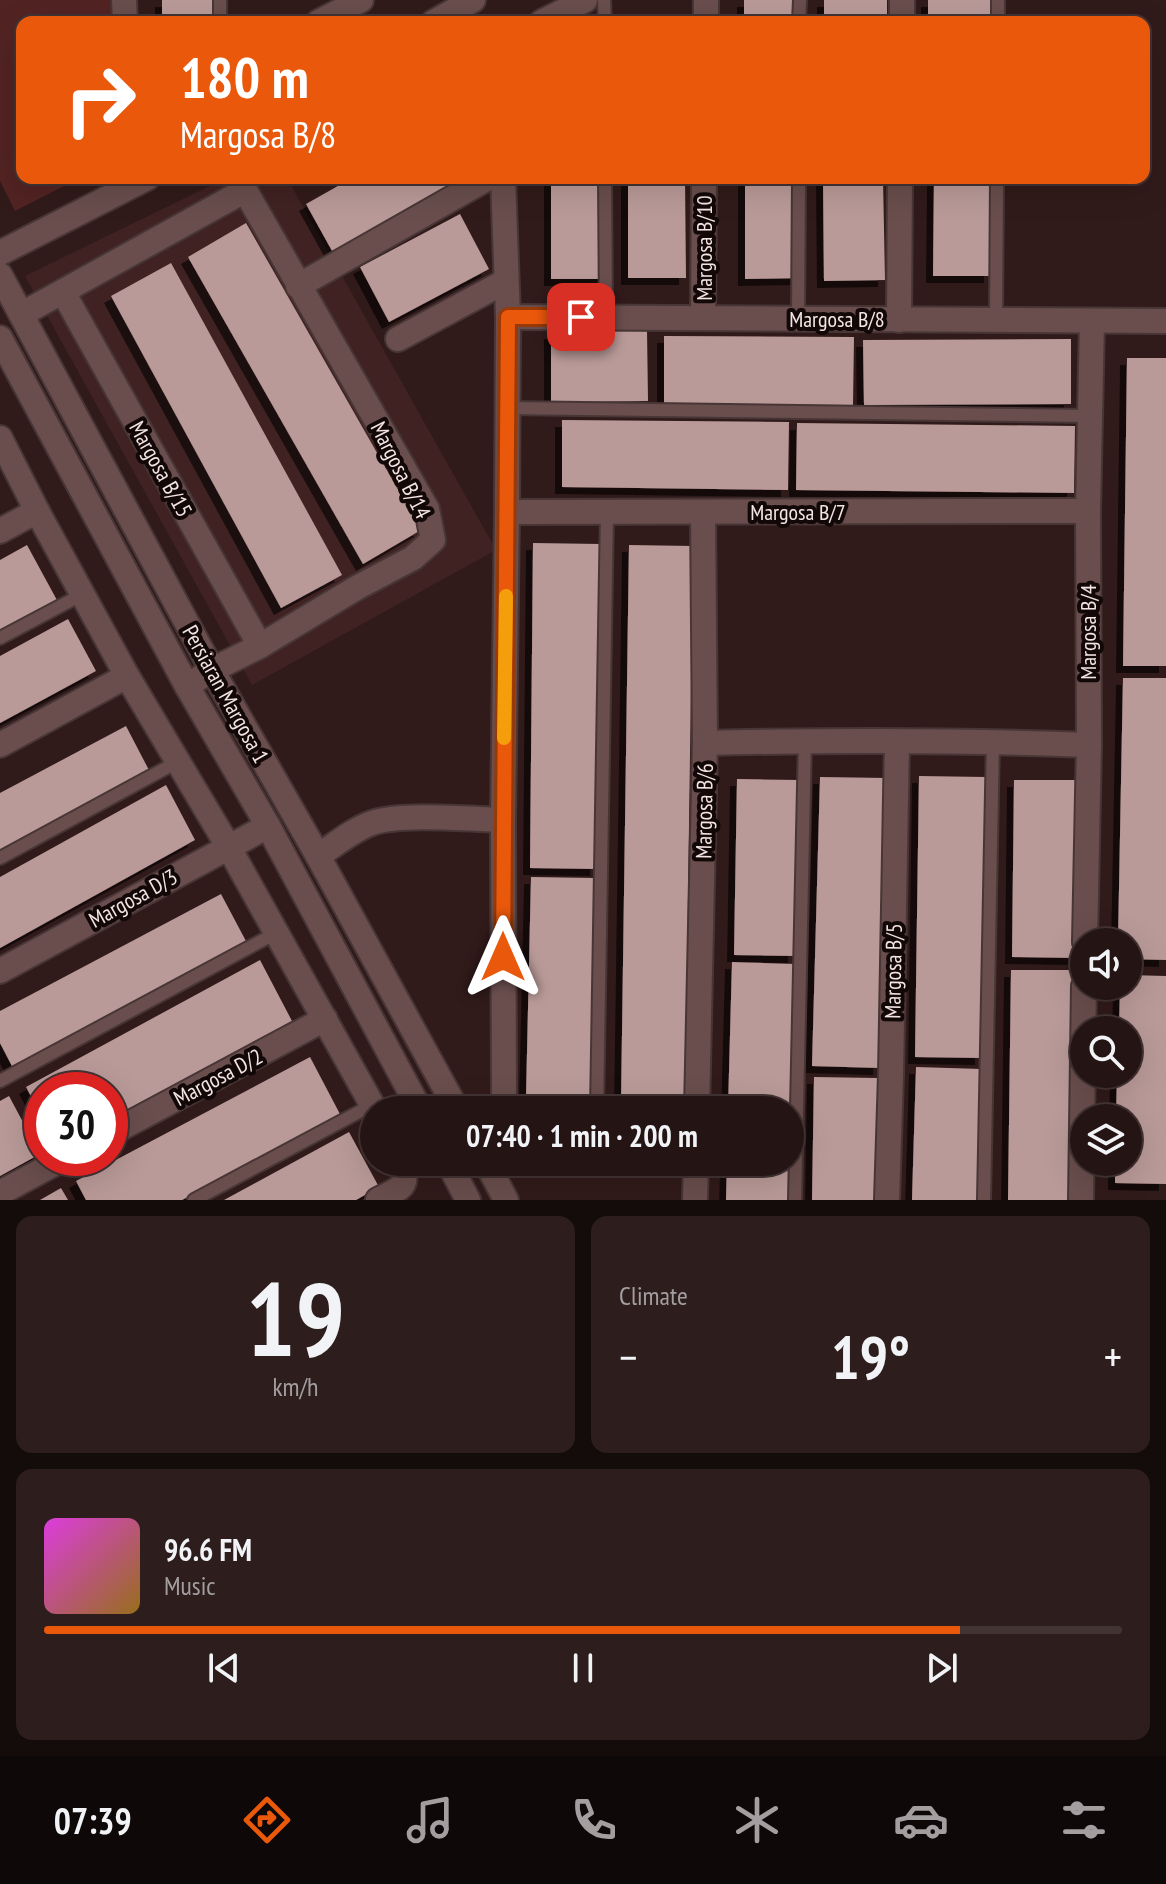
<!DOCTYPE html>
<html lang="en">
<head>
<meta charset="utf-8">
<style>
	body { margin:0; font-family:"PT Sans Narrow",sans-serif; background:#2d1d1d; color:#f1f3f6; height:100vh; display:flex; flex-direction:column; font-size:30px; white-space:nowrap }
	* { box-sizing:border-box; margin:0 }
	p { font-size:26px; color:#a39ea0 }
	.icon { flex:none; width:44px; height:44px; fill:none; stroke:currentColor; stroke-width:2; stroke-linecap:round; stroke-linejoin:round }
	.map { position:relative; height:1200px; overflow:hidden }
	.drawer { display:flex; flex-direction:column; gap:16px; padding:16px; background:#140b0b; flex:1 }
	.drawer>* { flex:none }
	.banner { position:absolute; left:16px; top:16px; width:1134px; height:168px; border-radius:16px; box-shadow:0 8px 32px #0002,0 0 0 2px #423334; background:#ea580c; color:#fff; overflow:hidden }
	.controls { position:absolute; left:1070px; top:928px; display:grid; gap:16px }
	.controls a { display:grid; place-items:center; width:72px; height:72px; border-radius:50%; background:#251414; box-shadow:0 8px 32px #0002,0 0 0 2px #423334; font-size:40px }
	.speed { position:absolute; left:24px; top:1072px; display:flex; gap:16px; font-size:40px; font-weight:700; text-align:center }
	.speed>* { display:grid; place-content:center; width:104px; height:104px; border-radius:50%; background:#251414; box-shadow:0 8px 32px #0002,0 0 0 2px #423334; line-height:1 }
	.speed .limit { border:12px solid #d22; background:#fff; color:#111 }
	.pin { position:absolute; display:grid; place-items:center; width:68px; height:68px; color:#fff; margin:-34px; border-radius:16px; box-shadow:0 4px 12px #0006 }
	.me { position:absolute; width:88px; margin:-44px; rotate:0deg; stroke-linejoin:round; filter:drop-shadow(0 0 6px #0008) }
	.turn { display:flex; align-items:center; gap:28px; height:168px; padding:0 32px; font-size:36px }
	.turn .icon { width:104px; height:104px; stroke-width:2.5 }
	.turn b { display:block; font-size:56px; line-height:68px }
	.big { font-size:60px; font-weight:600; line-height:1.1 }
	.drawer .widget { flex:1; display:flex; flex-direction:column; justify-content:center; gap:12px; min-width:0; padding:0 28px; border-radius:16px; background:#2d1d1d }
	.drawer .dial { align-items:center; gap:0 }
	.dial b { font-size:104px; line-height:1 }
	.song { display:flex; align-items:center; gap:24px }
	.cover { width:96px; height:96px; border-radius:12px; background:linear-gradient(135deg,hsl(300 70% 55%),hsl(40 70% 35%)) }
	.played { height:8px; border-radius:4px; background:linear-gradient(90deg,#ea580c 85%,#423334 85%) }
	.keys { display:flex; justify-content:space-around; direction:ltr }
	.heat { display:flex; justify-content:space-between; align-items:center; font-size:44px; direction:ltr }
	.drawer .tiles { flex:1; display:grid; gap:16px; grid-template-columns:1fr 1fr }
	.widget:last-child { grid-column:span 2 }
	.trip { position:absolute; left:360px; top:1096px; width:444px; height:80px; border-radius:40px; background:#251414; box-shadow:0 8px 32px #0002,0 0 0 2px #423334; font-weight:600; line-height:80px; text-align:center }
	.dock { display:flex; height:128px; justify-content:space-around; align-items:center; background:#0f0808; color:#a39ea0 }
	.dock .icon { width:56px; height:56px }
	.dock .on { color:#ea580c }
	.dock b { font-size:36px; color:#f1f3f6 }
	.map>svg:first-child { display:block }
	.built { fill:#402222 }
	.green { fill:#522323 }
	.building { fill:#b99a98; filter:url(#shadow) }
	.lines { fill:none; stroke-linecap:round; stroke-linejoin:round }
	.lane-casing { stroke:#483636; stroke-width:16 }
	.street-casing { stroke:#483636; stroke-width:28 }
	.secondary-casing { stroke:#483636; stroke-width:28 }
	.lane { stroke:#694e4d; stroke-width:12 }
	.street { stroke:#694e4d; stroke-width:24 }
	.secondary { stroke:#694e4d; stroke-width:24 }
	.route-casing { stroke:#983908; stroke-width:20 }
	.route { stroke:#ea580c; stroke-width:14 }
	.slow { stroke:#f59e0b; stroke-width:14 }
	.labels { text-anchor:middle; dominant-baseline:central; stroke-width:8; stroke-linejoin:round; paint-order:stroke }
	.street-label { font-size:22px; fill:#f4e4e3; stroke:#120808 }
</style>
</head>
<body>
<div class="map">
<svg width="1166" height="1200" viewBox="0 0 1166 1200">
	<defs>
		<filter id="shadow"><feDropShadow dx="-7" dy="7" stdDeviation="0" flood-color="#0009"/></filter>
	</defs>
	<rect width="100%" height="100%" fill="#311a1a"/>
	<polygon class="built" points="226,178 287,178 496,550 252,685 25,276"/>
	<polygon class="green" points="0,0 113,0 112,22 22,22 22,178 80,178 15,211 0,181"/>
	<g class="building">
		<rect x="162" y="0" width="58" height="22"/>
		<polygon points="744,0 801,0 802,22 744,22"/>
		<rect x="824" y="0" width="63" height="22"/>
		<rect x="928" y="0" width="65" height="22"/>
		<polygon points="352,178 479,178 336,258 306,204"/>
		<rect x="551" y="178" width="58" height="101"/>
		<polygon points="628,178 685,178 686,278 628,278"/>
		<polygon points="745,178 802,178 802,278 745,279"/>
		<polygon points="823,178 883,178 885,280 824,281"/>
		<polygon points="934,178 992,178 991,276 933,276"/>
		<polygon points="460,214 489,269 389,322 360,267"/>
		<polygon points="246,223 421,530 363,564 188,257"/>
		<polygon points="171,263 342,575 281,608 111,296"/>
		<polygon points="647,330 648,401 551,402 551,332"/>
		<polygon points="664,336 854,337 853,405 664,404"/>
		<polygon points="1071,339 1071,404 864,405 863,340"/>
		<polygon points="1127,358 1166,358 1166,666 1123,666"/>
		<polygon points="562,420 789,422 788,490 562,487"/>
		<polygon points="797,423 1075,426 1074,493 796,490"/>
		<polygon points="533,543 601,544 597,869 530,868"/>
		<polygon points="27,545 58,602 0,634 0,560"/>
		<polygon points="629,545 693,546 685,1105 621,1104"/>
		<polygon points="68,619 96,671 0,723 0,656"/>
		<polygon points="1123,678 1166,678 1166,960 1128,959 1128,942 1118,942"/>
		<polygon points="126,726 151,774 0,853 0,793"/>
		<polygon points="919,776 986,777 982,1058 915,1057"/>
		<polygon points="820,777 888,778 880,1068 812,1066"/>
		<polygon points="737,779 799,780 795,956 734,955"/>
		<polygon points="1014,780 1077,780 1075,958 1012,957"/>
		<polygon points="166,785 195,840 0,948 0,877"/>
		<polygon points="531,877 596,878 591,1099 526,1098"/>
		<polygon points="221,894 247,943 13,1068 0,1043 0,1011"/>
		<polygon points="260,960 292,1021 110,1119 110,1090 42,1090 42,1117 26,1087"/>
		<polygon points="732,962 796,964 793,1110 728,1110"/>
		<polygon points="1011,970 1076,970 1073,1200 1008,1200"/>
		<polygon points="1128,975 1166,976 1166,1184 1115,1183 1115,1162 1128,1162 1128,1118 1116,1118 1117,1074 1128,1074 1128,1030 1119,1030 1120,986 1128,986"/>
		<polygon points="310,1057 341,1116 182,1200 86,1200 76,1181"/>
		<polygon points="916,1067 982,1069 977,1200 912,1200"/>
		<polygon points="814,1077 878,1078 876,1200 812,1200"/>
		<polygon points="9,1096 40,1154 0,1176 0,1101"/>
		<polygon points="349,1132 379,1187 356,1200 224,1200"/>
		<polygon points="727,1162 791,1162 790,1200 726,1200"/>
		<polygon points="61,1188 68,1200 40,1200"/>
	</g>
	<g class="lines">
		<defs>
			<g id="lane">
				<polyline points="220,0 220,22"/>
				<polyline points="604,0 605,22"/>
				<polyline points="799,22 800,0"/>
				<polyline points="998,22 998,0"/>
				<polyline points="605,178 606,317"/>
				<polyline points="798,319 799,178"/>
				<polyline points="996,320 997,178"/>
				<polyline points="508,408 1089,416"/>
				<polyline points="0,638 83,594"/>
				<polyline points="0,858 179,761"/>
				<polyline points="0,1081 276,933"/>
				<polyline points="597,1110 607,511"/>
				<polyline points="194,1200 372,1105"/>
				<polyline points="795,1200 805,741"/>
				<polyline points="984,1200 993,741"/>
			</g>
			<g id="street">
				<polyline points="124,0 125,22"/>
				<polyline points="319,22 361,0"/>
				<polyline points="434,22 473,0"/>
				<polyline points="542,22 585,0"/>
				<polyline points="706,22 706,0"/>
				<polyline points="902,22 902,0"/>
				<polyline points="503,178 508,317 507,512 503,820 504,1096 507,1110"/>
				<polyline points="0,253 147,178"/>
				<polyline points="298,286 488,178"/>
				<polyline points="63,292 260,646"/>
				<polyline points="22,314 244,191"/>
				<polyline points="508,317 1166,321"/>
				<polyline points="703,318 704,178"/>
				<polyline points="899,320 900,178"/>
				<polyline points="398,339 506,281"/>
				<polyline points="0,438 37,511 127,676 228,846 375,1110"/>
				<polyline points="507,512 1088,511"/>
				<polyline points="0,531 37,511"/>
				<polyline points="187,686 212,670 260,646 358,587 413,558 433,540 427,509 238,178"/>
				<path d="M 705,743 C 833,740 961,740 1089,745"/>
				<polyline points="0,745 127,676"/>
				<path d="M 318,856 C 335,845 352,830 372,823 C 402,813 468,819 503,820"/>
				<polyline points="1085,942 1089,745 1088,511 1092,321"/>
				<polyline points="0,971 268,826"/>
				<polyline points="697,1110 705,743 703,512"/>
				<polyline points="110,1134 325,1019"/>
				<polyline points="0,1193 65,1158"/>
				<path d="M 378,1200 C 399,1188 412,1188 400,1162"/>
				<polyline points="695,1200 696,1162"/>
				<polyline points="887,1200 891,1075 897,742"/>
				<polyline points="1081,1200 1084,986"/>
			</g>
			<g id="secondary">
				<polyline points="0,275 212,670 318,856 457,1110"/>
				<polyline points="0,338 187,686 268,826 420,1110"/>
				<polyline points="448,1162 468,1200"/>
				<polyline points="486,1162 506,1200"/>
			</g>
		</defs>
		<use href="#lane" class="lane-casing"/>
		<use href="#street" class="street-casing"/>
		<use href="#secondary" class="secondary-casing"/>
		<use href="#lane" class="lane"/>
		<use href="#street" class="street"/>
		<use href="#secondary" class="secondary"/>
	</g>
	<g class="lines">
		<defs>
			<path id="route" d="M 503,957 C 503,744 508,530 508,317 L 581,317"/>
		</defs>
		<use href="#route" class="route-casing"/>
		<use href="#route" class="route"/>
		<polyline class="slow" points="504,738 506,596"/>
	</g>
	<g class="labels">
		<g class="street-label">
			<text transform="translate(704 248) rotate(-90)">Margosa B/10</text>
			<text x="837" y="319">Margosa B/8</text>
			<text transform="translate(161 469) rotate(61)">Margosa B/15</text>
			<text transform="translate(401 470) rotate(63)">Margosa B/14</text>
			<text x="798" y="512">Margosa B/7</text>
			<text transform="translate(1088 632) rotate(-90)">Margosa B/4</text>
			<text transform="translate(226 694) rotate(61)">Persiaran Margosa 1</text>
			<text transform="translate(704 811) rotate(-89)">Margosa B/6</text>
			<text transform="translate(133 898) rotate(-29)">Margosa D/3</text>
			<text transform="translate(893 971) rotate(-89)">Margosa B/5</text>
			<text transform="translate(218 1077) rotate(-28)">Margosa D/2</text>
		</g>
	</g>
</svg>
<div class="controls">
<a><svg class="icon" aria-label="sound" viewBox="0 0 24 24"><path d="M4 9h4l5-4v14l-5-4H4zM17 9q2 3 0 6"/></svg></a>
<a><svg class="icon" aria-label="search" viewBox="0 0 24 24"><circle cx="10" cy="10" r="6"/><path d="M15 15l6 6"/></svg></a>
<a><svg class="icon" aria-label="layers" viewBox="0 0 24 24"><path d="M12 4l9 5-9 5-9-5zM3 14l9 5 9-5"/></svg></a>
</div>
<div class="speed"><div class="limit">30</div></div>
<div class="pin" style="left:581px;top:317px;background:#d93025"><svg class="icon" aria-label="arrive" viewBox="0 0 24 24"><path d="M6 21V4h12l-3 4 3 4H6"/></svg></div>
<svg class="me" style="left:503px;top:957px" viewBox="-20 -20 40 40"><path d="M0-17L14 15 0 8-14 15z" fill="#ea580c" stroke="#fff" stroke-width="4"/></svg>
<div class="trip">07:40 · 1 min · 200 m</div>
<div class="banner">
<div class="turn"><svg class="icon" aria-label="right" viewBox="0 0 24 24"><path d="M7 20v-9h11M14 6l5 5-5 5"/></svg><div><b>180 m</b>Margosa B/8</div></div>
</div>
</div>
<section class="drawer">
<div class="tiles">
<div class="widget dial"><b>19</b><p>km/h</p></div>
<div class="widget"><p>Climate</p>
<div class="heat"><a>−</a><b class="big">19°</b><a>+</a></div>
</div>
<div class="widget">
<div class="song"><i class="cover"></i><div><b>96.6 FM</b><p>Music</p></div></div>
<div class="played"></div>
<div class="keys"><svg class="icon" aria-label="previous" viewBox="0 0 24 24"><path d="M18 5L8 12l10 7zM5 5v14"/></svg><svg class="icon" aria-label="pause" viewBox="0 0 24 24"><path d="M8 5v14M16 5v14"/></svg><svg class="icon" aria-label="next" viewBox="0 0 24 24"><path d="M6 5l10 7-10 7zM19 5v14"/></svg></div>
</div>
</div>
</section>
<nav class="dock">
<b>07:39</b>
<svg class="icon on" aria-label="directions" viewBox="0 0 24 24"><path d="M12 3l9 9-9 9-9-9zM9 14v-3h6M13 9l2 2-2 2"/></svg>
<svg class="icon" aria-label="music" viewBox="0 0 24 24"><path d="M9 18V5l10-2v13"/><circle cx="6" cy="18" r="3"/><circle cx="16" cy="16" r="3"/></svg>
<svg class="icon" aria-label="phone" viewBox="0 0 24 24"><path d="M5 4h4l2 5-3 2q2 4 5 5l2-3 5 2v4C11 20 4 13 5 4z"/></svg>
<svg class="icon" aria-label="climate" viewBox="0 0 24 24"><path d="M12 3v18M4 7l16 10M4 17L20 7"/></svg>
<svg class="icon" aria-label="car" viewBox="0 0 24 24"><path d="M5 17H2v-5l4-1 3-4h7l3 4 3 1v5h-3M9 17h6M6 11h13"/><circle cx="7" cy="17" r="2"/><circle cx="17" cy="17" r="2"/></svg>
<svg class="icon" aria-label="filters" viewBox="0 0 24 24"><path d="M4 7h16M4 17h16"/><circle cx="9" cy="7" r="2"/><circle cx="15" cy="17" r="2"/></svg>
</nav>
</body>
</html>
